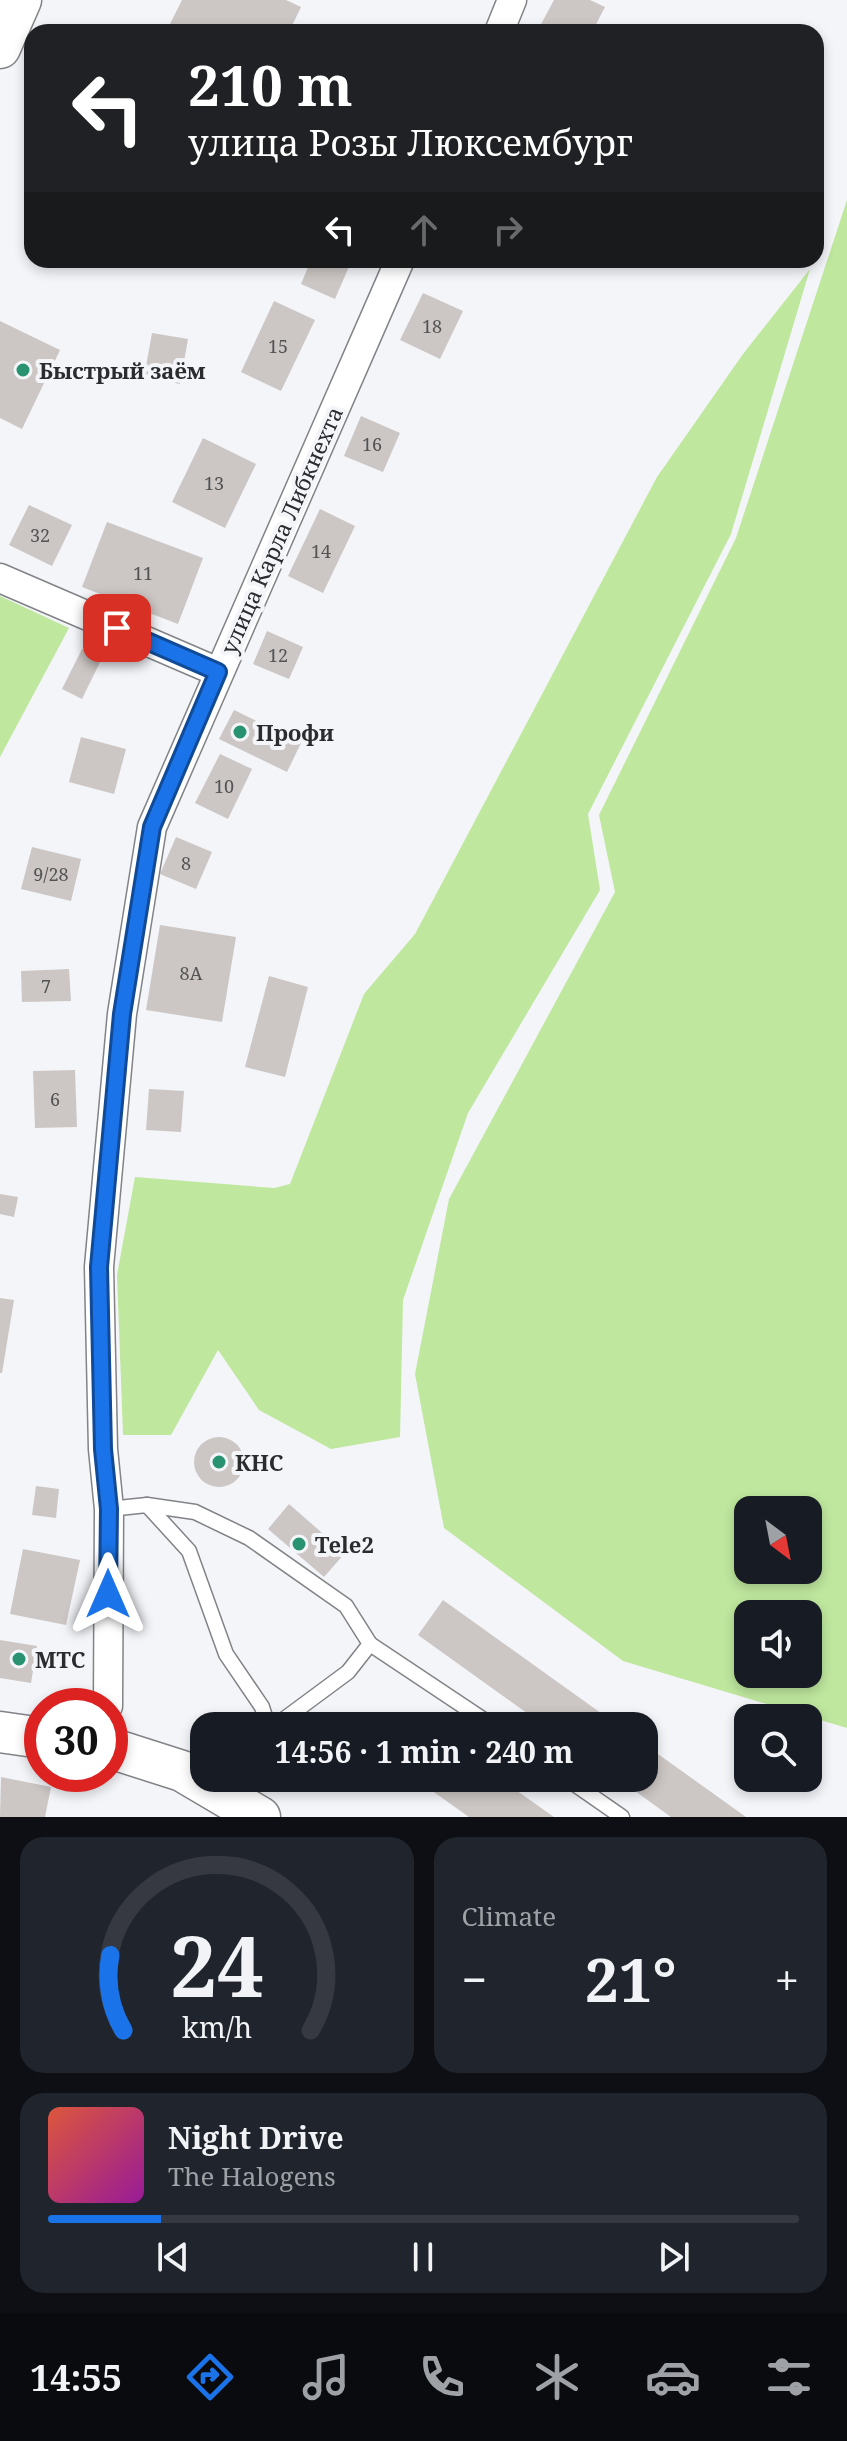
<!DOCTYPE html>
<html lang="en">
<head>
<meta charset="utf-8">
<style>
	body { margin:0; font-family:"Noto Serif",serif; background:#20242c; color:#f1f3f6; height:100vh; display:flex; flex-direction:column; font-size:30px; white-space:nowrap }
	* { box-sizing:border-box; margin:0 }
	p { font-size:26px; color:#9ea1a6 }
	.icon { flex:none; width:44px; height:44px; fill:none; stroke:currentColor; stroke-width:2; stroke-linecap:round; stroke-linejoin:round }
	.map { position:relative; height:1817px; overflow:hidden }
	.sheet { display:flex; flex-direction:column; gap:20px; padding:20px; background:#0d0f14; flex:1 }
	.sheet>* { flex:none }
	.hud { position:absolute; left:24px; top:24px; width:800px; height:244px; border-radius:24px; box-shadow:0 4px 12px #0003; background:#202124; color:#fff; overflow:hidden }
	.needle { width:52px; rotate:148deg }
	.controls { position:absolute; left:734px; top:1496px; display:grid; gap:16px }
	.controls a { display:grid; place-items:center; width:88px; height:88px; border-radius:16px; background:#171b24; box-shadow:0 4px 12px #0003; font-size:40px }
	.speed { position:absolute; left:24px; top:1688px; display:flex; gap:16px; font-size:40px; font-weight:700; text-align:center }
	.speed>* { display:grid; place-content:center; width:104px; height:104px; border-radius:50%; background:#171b24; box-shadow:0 4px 12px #0003; line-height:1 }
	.speed .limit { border:12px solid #d22; background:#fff; color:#111 }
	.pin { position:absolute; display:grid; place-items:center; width:68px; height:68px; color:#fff; margin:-34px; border-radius:16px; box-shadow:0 4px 12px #0006 }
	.me { position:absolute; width:88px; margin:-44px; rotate:0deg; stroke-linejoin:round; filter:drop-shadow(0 0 6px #0008) }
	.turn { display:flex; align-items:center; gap:28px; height:168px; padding:0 32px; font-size:36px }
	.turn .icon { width:104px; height:104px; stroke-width:2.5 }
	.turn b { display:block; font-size:56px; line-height:68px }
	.lanes { display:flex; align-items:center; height:76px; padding:0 32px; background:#0003; justify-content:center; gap:40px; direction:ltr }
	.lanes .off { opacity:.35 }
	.big { font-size:60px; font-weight:700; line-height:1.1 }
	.sheet .card { flex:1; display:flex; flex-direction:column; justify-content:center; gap:12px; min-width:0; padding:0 28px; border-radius:24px; background:#20242c }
	.sheet .dial { align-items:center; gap:0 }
	.dial svg { height:208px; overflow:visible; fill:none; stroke:#363941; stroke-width:7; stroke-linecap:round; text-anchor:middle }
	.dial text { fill:#f1f3f6; stroke:none }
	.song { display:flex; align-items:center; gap:24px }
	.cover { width:96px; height:96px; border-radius:12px; background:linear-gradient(135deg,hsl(10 70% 55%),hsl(300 70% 35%)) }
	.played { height:8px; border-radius:4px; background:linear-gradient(90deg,#1a73e8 15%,#363941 15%) }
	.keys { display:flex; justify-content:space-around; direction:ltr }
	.heat { display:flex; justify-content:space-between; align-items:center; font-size:44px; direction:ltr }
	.sheet .tiles { flex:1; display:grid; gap:20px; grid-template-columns:1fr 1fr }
	.card:last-child { grid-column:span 2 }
	.trip { position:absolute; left:190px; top:1712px; width:468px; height:80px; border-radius:24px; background:#171b24; box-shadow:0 4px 12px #0003; font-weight:700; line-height:80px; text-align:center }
	.tabs { display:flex; height:128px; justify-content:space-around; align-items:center; background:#090b0e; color:#9ea1a6 }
	.tabs .icon { width:56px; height:56px }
	.tabs .on { color:#1a73e8 }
	.tabs b { font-size:36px; color:#f1f3f6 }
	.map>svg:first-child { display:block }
	.green { fill:#bfe79e; fill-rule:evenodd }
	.building { fill:#ccc7c5 }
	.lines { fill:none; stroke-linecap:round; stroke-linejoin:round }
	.service-casing { stroke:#828387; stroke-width:17 }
	.minor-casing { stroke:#828387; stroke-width:31 }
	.secondary-casing { stroke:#828387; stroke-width:43 }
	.service { stroke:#fff; stroke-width:14 }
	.minor { stroke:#fff; stroke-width:28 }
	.secondary { stroke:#fff; stroke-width:40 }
	.route-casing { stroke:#114b97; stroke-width:20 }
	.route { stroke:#1a73e8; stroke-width:14 }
	.poi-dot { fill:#299271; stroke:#f3f5f9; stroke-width:3 }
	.labels { text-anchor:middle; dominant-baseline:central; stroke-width:8; stroke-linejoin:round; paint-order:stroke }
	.number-label { font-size:18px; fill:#535354 }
	.poi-label { font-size:22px; font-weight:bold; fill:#2b2c2e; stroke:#f3f5f9; text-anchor:start }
	.street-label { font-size:22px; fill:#2b2c2e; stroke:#f3f5f9 }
</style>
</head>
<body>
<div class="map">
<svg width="847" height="1817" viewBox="0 0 847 1817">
	<rect width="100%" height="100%" fill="#f3f5f9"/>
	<g class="green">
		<path d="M 847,200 L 847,1728 L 623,1661 L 444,1528 L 415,1374 L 449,1199 L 615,892 L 599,815 L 736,538 ZM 748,1510 L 808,1510 L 808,1570 L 748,1570 ZM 748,1614 L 808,1614 L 808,1674 L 748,1674 Z"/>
		<polygon points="810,269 731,534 588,814 600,890 468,1113 403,1300 400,1437 331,1449 259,1410 218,1350 171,1435 123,1435 117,1275 135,1177 274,1188 290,1184 364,994 415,934 657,477 743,354"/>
		<polygon points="0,596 69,628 0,757"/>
	</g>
	<g class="building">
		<polygon points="182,0 286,0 301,7 289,32 166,32"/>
		<polygon points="554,0 590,0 605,7 592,32 546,32 539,28"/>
		<polygon points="311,260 351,262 335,299 301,284"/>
		<polygon points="423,293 463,311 440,359 400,340"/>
		<polygon points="274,301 315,320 281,391 241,372"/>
		<polygon points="0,321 60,350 22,429 0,418"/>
		<polygon points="152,333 188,339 180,384 144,377"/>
		<polygon points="361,416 400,433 383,472 344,456"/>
		<polygon points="203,438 256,464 225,528 172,502"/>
		<polygon points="29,505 72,525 52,566 9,545"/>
		<polygon points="320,509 355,526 323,593 288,576"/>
		<polygon points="107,522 203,558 178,624 82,587"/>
		<polygon points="267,631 303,647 289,679 253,664"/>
		<polygon points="82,649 102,658 82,699 62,689"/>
		<polygon points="234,710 301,743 287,772 219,739"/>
		<polygon points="81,737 126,749 114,794 69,782"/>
		<polygon points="220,754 252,769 228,819 195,803"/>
		<polygon points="176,837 212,852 196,889 160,874"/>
		<polygon points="32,847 81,859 71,901 21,889"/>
		<polygon points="160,925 236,937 222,1022 146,1010"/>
		<polygon points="69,969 71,1001 22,1002 21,971"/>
		<polygon points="269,976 308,987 285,1077 245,1067"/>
		<polygon points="75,1070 77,1127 35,1128 33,1071"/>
		<polygon points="149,1089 184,1091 181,1132 146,1130"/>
		<polygon points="0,1194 18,1197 14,1217 0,1214"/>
		<polygon points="0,1298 14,1300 2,1373 0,1373"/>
		<circle cx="219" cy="1462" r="25"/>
		<polygon points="36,1486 59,1489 56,1518 32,1515"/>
		<polygon points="289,1504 345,1553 324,1577 268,1529"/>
		<polygon points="23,1549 80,1560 66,1625 10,1614"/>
		<polygon points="443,1600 619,1726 545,1726 418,1635"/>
		<polygon points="0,1640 37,1646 31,1683 0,1678"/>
		<polygon points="644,1744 746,1817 671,1817 617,1778 644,1778"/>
		<polygon points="1,1777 51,1787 45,1817 0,1817"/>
		<polygon points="414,1778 499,1778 554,1817 469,1817"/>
	</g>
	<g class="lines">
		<defs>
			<g id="service">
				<polyline points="147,1505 189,1551 226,1654 262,1707 268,1726"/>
				<polyline points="109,1509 147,1505 195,1512 249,1538 346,1606 370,1644 348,1672 275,1726"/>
				<polyline points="370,1644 493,1726"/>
				<polyline points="566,1778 622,1817"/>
			</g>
			<g id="minor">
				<polyline points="499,32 512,0"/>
				<polyline points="0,578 218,672"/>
				<polyline points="108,1706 109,1509 103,1449 99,1267 122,1014 152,827 400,260"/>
			</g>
			<g id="secondary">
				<polyline points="0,48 21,0"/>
				<polyline points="0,1732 42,1738"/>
				<polyline points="110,1748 182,1771 260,1817"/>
			</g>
		</defs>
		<use href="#service" class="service-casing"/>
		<use href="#minor" class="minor-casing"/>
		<use href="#secondary" class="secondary-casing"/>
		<use href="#service" class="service"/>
		<use href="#minor" class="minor"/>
		<use href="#secondary" class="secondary"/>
	</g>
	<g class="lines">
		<defs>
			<polyline id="route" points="108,1594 109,1509 103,1449 99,1267 122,1014 152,827 218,672 117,628"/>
		</defs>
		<use href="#route" class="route-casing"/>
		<use href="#route" class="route"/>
	</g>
	<g class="poi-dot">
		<circle cx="23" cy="370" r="8"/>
		<circle cx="240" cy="732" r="8"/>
		<circle cx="219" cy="1462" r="8"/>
		<circle cx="299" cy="1544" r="8"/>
		<circle cx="19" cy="1659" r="8"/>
	</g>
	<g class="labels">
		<g class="number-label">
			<text x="432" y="326">18</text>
			<text x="278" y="346">15</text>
			<text x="372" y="444">16</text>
			<text x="214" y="483">13</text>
			<text x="40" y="535">32</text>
			<text x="321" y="551">14</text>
			<text x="143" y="573">11</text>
			<text x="278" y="655">12</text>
			<text x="224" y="786">10</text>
			<text x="186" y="863">8</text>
			<text x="51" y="874">9/28</text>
			<text x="191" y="973">8А</text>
			<text x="46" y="986">7</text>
			<text x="55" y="1099">6</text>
		</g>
		<g class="poi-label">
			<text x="39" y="370">Быстрый заём</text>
			<text x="256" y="732">Профи</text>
			<text x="235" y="1462">КНС</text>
			<text x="315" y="1544">Tele2</text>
			<text x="35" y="1659">МТС</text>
		</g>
		<g class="street-label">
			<text transform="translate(281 530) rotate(-66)">улица Карла Либкнехта</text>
		</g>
	</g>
</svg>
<div class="controls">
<a><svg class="needle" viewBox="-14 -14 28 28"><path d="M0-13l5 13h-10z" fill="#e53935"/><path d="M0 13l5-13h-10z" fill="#9ea1a6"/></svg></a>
<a><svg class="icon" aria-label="sound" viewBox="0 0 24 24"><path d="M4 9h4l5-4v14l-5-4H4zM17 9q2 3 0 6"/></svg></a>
<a><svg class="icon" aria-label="search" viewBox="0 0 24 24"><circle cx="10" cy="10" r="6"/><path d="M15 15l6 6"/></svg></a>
</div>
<div class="speed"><div class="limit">30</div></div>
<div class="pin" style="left:117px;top:628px;background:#d93025"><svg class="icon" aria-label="arrive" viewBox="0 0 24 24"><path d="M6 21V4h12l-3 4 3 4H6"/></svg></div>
<svg class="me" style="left:108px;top:1594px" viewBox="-20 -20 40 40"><path d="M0-17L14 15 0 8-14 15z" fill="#1a73e8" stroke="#fff" stroke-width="4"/></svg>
<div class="trip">14:56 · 1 min · 240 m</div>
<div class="hud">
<div class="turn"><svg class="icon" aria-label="left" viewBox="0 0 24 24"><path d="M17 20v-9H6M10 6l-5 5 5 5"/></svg><div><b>210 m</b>улица Розы Люксембург</div></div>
<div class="lanes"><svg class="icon" aria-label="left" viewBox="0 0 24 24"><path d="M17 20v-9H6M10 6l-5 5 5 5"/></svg><svg class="icon off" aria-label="ahead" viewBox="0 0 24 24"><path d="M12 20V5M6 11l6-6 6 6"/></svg><svg class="icon off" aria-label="right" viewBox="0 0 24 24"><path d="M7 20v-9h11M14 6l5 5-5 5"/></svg></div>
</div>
</div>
<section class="sheet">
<div class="tiles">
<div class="card dial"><svg viewBox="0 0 100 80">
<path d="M14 69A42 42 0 1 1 86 69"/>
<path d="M14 69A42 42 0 0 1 9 40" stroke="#1a73e8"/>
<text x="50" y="56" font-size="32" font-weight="700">24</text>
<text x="50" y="72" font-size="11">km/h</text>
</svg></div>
<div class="card"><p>Climate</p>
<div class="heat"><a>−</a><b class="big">21°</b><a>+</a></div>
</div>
<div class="card">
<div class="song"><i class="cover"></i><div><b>Night Drive</b><p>The Halogens</p></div></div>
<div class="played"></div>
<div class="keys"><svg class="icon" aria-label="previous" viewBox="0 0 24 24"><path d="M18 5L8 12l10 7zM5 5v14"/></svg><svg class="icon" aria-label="pause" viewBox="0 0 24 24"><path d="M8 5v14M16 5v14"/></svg><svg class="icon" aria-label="next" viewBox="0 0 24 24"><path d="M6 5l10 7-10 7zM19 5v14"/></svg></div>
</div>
</div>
</section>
<nav class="tabs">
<b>14:55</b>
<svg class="icon on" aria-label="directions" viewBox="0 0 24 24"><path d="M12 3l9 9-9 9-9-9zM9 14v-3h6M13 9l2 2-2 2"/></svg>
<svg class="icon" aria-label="music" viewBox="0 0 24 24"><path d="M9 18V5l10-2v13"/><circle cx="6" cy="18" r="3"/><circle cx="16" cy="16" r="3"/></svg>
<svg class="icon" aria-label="phone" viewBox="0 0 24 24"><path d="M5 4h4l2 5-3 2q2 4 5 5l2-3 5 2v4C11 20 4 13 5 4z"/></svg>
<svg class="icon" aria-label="climate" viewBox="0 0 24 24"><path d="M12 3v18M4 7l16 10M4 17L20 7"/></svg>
<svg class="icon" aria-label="car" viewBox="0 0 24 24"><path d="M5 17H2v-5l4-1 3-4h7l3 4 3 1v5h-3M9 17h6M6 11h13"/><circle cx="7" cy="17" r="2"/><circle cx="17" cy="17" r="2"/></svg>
<svg class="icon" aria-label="filters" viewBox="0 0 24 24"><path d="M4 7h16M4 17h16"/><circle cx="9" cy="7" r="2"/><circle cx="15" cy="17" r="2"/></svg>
</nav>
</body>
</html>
